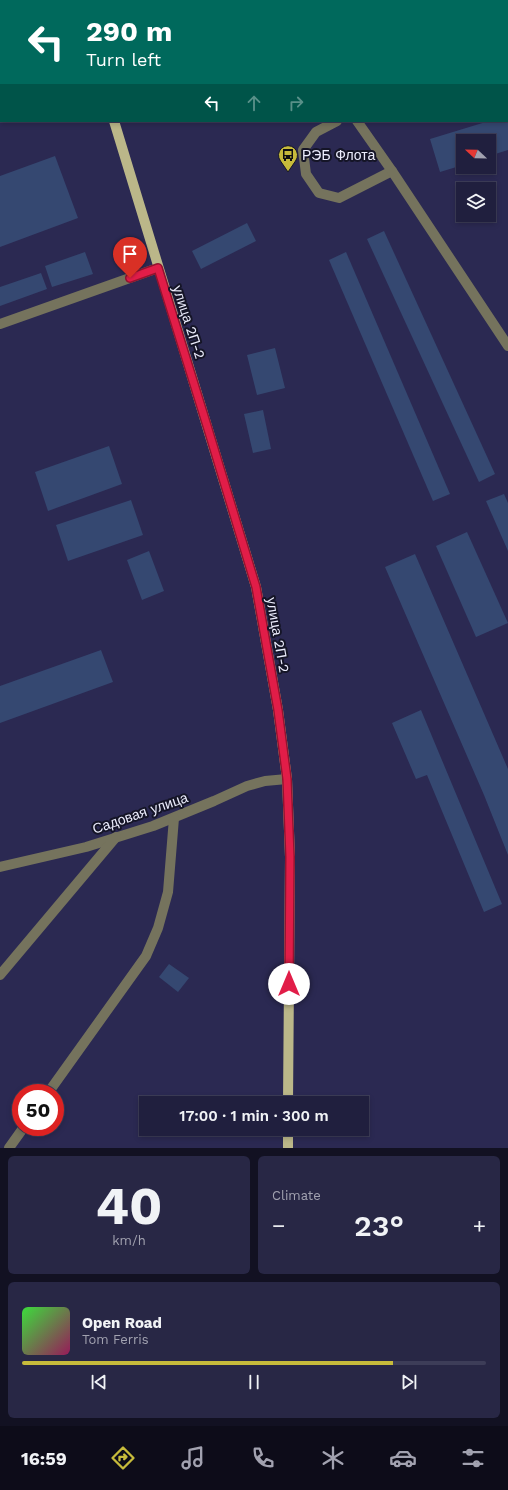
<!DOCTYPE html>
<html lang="en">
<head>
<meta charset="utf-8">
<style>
	body { margin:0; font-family:"Work Sans",sans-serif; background:#282745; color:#f1f3f6; height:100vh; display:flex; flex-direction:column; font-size:15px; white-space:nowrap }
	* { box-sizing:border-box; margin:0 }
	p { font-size:13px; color:#a2a2b0 }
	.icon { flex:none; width:22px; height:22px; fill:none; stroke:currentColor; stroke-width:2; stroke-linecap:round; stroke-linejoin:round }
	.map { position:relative; height:1148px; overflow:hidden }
	.sheet { display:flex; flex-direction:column; gap:8px; padding:8px; background:#121122; flex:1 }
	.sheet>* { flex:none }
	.hud { position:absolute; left:0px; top:0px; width:508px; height:122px; box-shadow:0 2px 6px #0003,0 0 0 1px #3d3d58; background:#00695c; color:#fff; overflow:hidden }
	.needle { width:26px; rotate:292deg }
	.controls { position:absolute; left:456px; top:134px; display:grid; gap:8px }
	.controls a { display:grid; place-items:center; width:40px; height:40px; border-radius:0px; background:#201f3e; box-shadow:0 2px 6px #0003,0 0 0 1px #3d3d58; font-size:20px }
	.speed { position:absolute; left:12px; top:1084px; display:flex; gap:8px; font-size:20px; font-weight:700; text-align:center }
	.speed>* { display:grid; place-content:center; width:52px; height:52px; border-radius:50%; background:#201f3e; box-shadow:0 2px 6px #0003,0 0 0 1px #3d3d58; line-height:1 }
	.speed .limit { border:6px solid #d22; background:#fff; color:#111 }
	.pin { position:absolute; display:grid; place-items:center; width:34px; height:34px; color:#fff; margin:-41px -17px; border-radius:50% 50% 50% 0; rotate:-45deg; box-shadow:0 0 4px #0007 }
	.pin .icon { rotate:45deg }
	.me { position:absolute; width:44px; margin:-22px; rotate:0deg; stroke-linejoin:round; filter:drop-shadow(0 0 3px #0008) }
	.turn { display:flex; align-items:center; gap:14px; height:84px; padding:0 20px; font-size:18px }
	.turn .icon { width:52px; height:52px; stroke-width:2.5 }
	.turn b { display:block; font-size:28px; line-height:34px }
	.lanes { display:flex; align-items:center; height:38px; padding:0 20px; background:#0003; justify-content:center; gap:20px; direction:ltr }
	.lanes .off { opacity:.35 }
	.big { font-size:30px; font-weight:600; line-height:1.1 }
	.sheet .card { flex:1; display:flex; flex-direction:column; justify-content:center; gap:6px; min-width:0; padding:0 14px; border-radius:6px; background:#282745 }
	.sheet .dial { align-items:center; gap:0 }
	.dial b { font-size:52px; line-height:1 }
	.song { display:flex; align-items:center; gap:12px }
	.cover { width:48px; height:48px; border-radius:6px; background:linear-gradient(135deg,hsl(120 70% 55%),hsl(330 70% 35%)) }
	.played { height:4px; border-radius:2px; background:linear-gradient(90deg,#c7bb3b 80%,#3d3d58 80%) }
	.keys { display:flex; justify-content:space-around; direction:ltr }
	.heat { display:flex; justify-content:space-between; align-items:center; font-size:22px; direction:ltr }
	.sheet .tiles { flex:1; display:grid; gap:8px; grid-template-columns:1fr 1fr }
	.card:last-child { grid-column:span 2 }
	.trip { position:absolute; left:139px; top:1096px; width:230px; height:40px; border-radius:0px; background:#201f3e; box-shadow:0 2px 6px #0003,0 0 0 1px #3d3d58; font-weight:600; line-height:40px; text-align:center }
	.dock { display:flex; height:64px; justify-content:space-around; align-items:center; background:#0d0c19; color:#a2a2b0 }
	.dock .icon { width:28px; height:28px }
	.dock .on { color:#c7bb3b }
	.dock b { font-size:18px; color:#f1f3f6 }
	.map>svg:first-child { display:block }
	.building { fill:#354871 }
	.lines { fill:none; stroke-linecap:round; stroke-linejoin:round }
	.minor { stroke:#75735d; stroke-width:10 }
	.major { stroke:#bbb789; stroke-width:10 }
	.route-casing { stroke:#92132f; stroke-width:10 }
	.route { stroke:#e11d48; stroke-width:7 }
	.labels { text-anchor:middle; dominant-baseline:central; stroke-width:4; stroke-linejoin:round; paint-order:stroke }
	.poi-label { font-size:14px; fill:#ecedfd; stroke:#151527; text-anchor:start }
	.street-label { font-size:14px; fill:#ecedfd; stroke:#151527 }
</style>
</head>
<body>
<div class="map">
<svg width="508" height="1148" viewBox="0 0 508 1148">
	<rect width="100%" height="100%" fill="#2b2952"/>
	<g class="building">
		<polygon points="489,121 508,121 508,150 489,156 489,141 463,141 463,165 440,172 430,139"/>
		<polygon points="55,156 78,218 0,247 0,176"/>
		<polygon points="247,223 256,241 201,269 192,251"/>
		<polygon points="384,231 495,474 479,482 367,239"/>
		<polygon points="85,252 93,274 52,287 45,266"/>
		<polygon points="346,252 450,494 433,501 329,260"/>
		<polygon points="41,273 47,289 0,306 0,287"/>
		<polygon points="275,348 285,388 257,395 247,355"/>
		<polygon points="263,410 271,449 253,453 244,414"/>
		<polygon points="109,446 122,484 48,511 35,472"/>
		<polygon points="504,494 508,503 508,551 486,501"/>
		<polygon points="131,500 143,535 68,561 56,525"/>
		<polygon points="467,532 508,623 476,637 436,546"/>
		<polygon points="149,551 164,591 142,600 127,560"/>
		<polygon points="415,554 508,769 508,855 484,795 385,567"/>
		<polygon points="101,650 113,682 0,723 0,686"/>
		<polygon points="421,710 502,904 484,912 427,775 416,779 392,723"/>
		<polygon points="169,964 189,978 178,992 159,977"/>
	</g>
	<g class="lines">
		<g class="minor">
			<polyline points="275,0 276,1"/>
			<polyline points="337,121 316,132 303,150 306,174 319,193 339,198 392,171"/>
			<polyline points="357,121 392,171 508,346"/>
			<polyline points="0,324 158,268"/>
			<polyline points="0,867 86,847 153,826 214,801 247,786 265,781 287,779"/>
			<polyline points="0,975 116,837"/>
			<polyline points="48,1093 146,956 158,928 168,892 174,818"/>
			<polyline points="9,1148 24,1127"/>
		</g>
		<g class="major">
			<polyline points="96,1 96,0"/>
			<polyline points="114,121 256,587 278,710 287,779 290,857 288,1103"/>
			<polyline points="288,1129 288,1148"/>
		</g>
	</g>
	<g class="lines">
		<defs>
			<polyline id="route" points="130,278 158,268 208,429 256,587 278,710 287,779 290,857 289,984"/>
		</defs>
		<use href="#route" class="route-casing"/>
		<use href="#route" class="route"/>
	</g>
	<defs>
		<symbol id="bus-pin" viewBox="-11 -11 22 30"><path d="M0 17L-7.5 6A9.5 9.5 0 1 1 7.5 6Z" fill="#c7bb3b" stroke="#151527"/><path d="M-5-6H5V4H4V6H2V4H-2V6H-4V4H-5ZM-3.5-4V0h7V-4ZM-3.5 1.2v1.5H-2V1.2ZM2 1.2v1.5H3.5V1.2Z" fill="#111"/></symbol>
	</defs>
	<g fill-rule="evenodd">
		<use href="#bus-pin" x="277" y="144" width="22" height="30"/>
	</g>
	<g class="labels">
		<g class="poi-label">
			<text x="302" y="155">РЭБ Флота</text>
		</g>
		<g class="street-label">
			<text transform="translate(189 322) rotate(72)">улица 2П-2</text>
			<text transform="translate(278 635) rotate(80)">улица 2П-2</text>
			<text transform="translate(140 813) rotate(-19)">Садовая улица</text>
		</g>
	</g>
</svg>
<div class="controls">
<a><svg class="needle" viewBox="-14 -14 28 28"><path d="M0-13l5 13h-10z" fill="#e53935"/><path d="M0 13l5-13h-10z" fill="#a2a2b0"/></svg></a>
<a><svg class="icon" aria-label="layers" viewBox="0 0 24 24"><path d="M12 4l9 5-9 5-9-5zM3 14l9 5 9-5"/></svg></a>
</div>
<div class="speed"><div class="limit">50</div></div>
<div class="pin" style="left:130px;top:278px;background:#d93025"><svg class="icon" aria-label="arrive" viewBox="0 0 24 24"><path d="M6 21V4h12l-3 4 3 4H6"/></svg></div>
<svg class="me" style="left:289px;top:984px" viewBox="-20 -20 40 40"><circle r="19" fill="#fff"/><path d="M0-13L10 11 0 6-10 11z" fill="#e11d48"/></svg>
<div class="trip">17:00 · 1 min · 300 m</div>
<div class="hud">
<div class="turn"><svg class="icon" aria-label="left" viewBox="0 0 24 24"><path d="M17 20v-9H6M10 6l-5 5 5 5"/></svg><div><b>290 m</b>Turn left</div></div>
<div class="lanes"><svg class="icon" aria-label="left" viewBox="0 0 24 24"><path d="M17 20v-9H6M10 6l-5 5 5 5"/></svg><svg class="icon off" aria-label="ahead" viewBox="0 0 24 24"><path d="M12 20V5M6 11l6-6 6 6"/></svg><svg class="icon off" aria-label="right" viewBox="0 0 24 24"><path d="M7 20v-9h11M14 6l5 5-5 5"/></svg></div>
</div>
</div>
<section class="sheet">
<div class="tiles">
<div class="card dial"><b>40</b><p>km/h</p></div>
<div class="card"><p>Climate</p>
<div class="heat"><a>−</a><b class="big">23°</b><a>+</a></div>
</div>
<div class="card">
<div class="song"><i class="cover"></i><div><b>Open Road</b><p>Tom Ferris</p></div></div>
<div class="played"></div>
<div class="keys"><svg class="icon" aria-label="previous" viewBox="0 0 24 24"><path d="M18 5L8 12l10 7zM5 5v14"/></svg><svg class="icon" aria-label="pause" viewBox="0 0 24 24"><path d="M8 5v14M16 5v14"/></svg><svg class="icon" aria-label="next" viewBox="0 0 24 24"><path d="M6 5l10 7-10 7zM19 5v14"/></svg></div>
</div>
</div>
</section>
<nav class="dock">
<b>16:59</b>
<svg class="icon on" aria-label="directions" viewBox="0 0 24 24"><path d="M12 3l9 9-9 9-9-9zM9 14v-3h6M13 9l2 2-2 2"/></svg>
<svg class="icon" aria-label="music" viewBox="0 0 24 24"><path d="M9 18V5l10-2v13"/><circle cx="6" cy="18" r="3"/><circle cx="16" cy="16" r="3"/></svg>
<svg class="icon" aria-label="phone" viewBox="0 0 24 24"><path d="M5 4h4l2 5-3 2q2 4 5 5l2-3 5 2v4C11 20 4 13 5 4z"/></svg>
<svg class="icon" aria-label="climate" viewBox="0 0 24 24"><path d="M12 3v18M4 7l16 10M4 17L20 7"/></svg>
<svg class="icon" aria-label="car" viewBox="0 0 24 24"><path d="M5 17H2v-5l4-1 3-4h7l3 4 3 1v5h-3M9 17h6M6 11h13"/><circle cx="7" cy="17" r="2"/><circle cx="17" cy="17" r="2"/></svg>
<svg class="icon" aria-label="filters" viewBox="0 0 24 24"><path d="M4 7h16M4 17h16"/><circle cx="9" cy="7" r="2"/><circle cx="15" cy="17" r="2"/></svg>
</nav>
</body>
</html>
